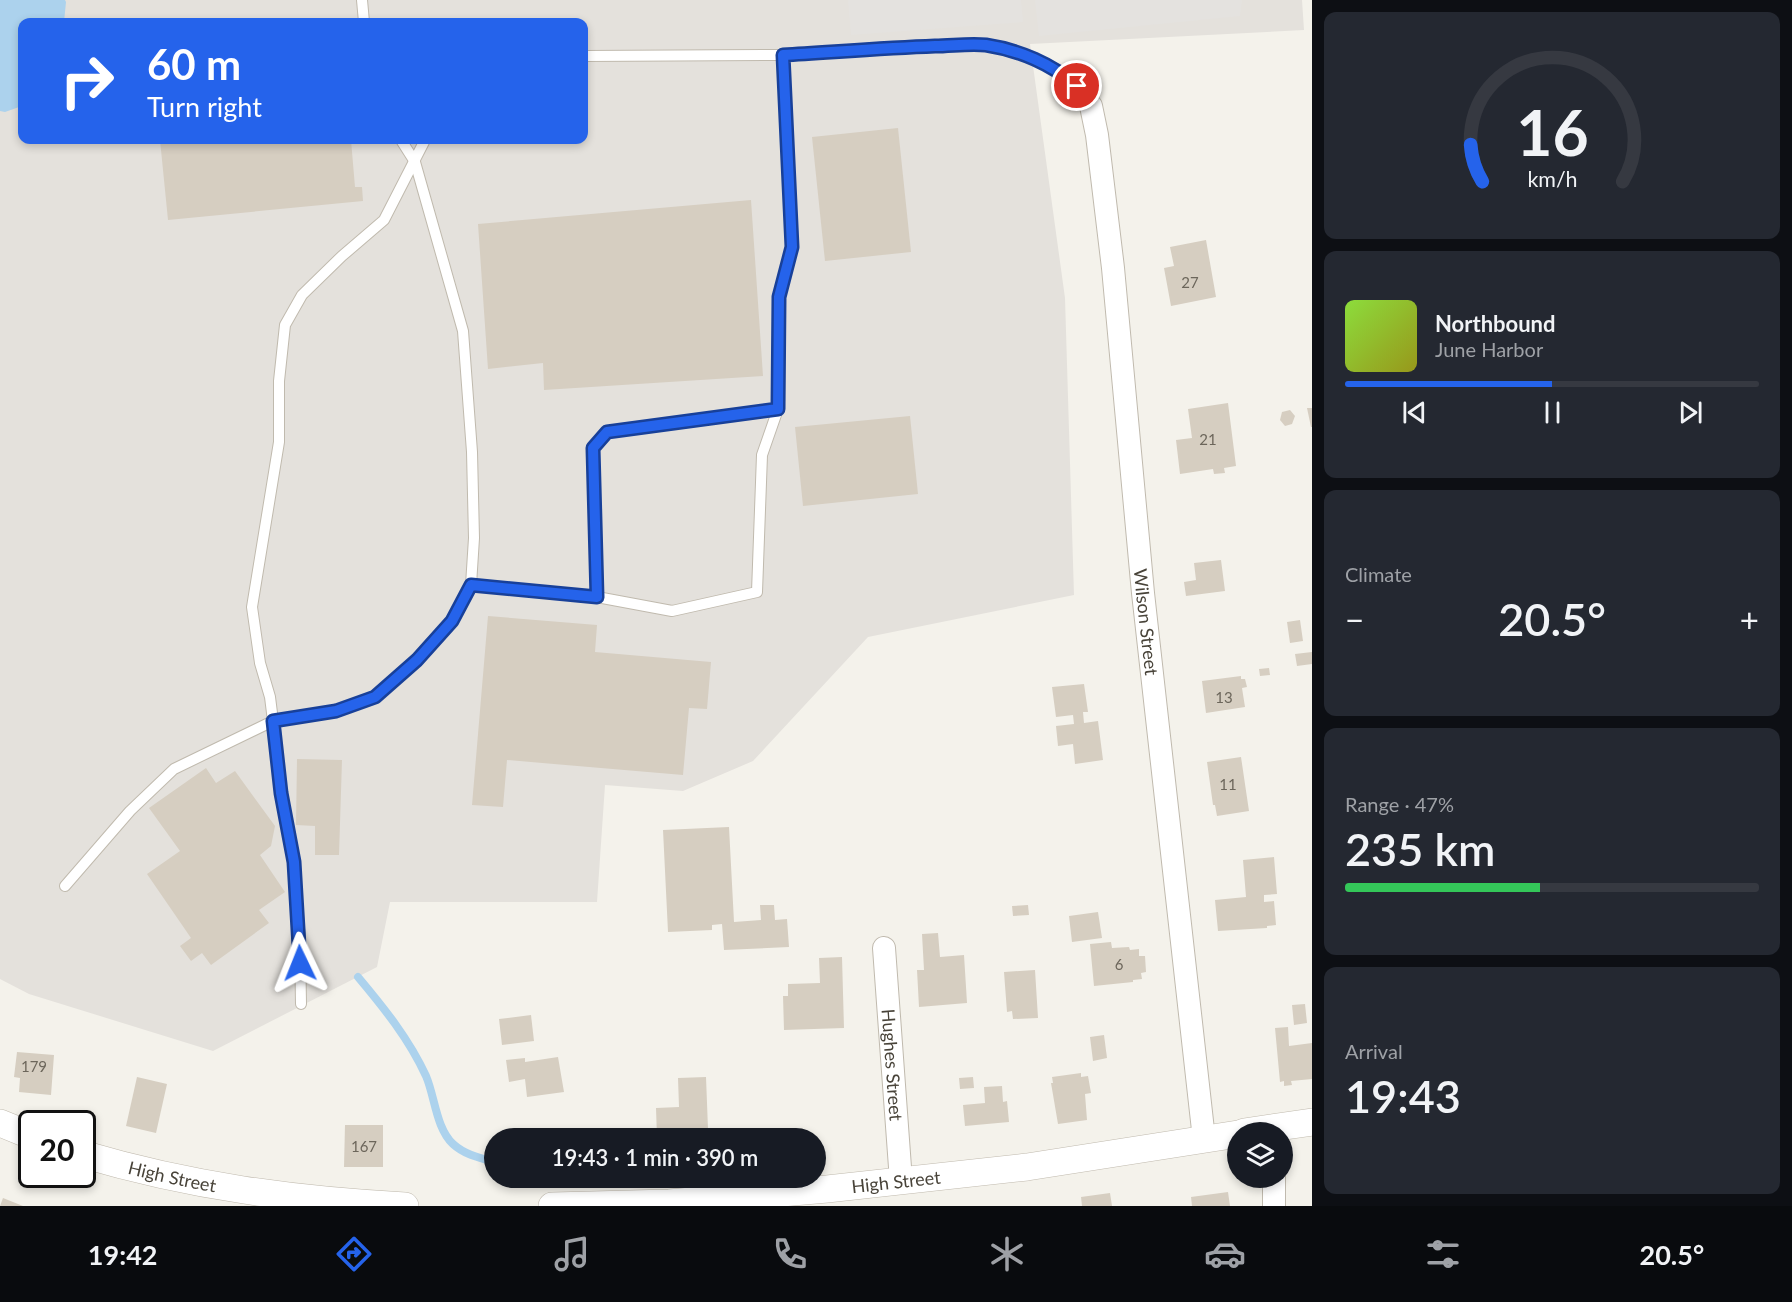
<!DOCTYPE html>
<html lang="en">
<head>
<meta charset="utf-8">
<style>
	body { margin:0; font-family:Lato,sans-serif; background:#242831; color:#f1f3f6; height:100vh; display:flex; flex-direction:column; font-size:22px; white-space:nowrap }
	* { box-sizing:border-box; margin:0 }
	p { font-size:20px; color:#9ea1a6 }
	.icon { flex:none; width:33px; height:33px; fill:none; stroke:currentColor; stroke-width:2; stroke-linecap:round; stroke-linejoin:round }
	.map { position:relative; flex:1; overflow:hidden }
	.details { display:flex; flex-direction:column; gap:12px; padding:12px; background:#0d0f14; width:480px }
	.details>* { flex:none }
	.guide { position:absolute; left:18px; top:18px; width:570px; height:126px; border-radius:12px; box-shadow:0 3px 9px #0003; background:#2563eb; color:#fff; overflow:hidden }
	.tools { position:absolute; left:1227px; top:1122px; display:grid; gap:12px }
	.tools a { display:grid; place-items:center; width:66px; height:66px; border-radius:50%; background:#171b24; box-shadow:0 3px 9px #0003; font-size:30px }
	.speed { position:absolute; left:18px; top:1110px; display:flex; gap:12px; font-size:30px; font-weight:700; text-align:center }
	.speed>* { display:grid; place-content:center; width:78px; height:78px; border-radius:50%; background:#171b24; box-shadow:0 3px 9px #0003; line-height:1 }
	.speed .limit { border:3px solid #111; border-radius:9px; background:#fff; color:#111 }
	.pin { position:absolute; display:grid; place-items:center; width:51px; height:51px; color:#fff; margin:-26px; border:3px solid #fff; border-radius:50%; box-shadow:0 2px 6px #0007 }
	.me { position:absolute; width:66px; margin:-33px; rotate:358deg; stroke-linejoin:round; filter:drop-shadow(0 0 4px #0008) }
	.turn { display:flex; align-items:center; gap:21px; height:126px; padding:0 30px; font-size:27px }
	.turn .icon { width:78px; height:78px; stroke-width:2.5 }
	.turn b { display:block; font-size:42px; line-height:51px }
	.big { font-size:45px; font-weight:600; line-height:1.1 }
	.details .widget { flex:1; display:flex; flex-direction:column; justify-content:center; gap:9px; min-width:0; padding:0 21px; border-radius:12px; background:#242831 }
	.details .dial { align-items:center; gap:0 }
	.dial svg { height:156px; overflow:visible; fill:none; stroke:#363941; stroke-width:7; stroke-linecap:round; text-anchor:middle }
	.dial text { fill:#f1f3f6; stroke:none }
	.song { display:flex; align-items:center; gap:18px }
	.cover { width:72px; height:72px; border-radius:9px; background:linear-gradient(135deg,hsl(90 70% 55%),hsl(60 70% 35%)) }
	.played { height:6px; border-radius:3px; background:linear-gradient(90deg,#2563eb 50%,#363941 50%) }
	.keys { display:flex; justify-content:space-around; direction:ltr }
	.heat { display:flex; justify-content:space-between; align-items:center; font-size:33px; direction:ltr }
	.charge { height:9px; border-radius:4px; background:linear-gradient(90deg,#34c759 47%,#363941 0) }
	.trip { position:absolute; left:484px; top:1128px; width:342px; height:60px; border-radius:30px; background:#171b24; box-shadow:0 3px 9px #0003; font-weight:600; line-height:60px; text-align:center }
	.tabs { display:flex; height:96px; justify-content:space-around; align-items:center; background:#090b0e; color:#9ea1a6 }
	.tabs .icon { width:42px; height:42px }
	.tabs .on { color:#2563eb }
	.tabs b { font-size:27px; color:#f1f3f6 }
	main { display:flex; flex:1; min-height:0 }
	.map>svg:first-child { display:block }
	.industrial { fill:#e4e1dc; fill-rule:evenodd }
	.parking { fill:#e4e2df }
	.water { fill:#acd2ed }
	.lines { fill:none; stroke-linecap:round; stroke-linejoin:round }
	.stream { stroke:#acd2ed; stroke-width:8 }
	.building { fill:#d6cec1 }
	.service-casing { stroke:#c0baae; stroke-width:12 }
	.minor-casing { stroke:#c0baae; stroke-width:24 }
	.tertiary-casing { stroke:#c0baae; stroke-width:28 }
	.service { stroke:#fff; stroke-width:10 }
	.minor { stroke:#fff; stroke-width:22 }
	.tertiary { stroke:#fff; stroke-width:27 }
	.route-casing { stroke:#184099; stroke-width:15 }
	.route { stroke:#2563eb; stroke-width:10 }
	.labels { text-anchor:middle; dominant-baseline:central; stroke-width:5; stroke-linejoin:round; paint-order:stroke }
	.number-label { font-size:15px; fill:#6c665b }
	.street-label { font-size:18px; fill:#484339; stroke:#fff }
</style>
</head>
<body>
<main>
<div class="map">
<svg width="1312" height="1206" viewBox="0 0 1312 1206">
	<rect width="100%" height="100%" fill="#f4f2eb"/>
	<path class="industrial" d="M 0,0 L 1302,0 L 1304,30 L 1030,44 L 1065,298 L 1074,595 L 868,637 L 753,761 L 683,791 L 605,785 L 597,902 L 390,902 L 377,967 L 213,1051 L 29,994 L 0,979 ZM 22,22 L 584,22 L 584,140 L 22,140 Z"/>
	<g class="parking">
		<polygon points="848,0 1021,0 1023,22 851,35"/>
		<polygon points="1035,0 1242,0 1240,16 1039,36"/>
	</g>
	<polygon class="water" points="0,0 65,0 66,2 64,22 22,22 22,106 5,112 0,111"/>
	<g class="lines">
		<path class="stream" d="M 358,977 C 384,1008 409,1039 426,1076 C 435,1097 436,1128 453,1144 C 465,1155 480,1158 495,1162"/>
	</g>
	<g class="building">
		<polygon points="898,128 911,252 825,261 812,137"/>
		<polygon points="160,140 351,140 355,187 362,187 363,201 168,220"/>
		<polygon points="751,200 763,376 544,390 543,363 488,369 478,224"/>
		<polygon points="1206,240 1216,297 1171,306 1164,268 1174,266 1170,247"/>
		<polygon points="1228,403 1236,466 1224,468 1225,473 1214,474 1213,469 1180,474 1176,440 1192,438 1188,409"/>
		<polygon points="1307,408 1312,408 1312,427 1311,427"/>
		<polygon points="1290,410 1295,416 1292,424 1285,426 1280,420 1282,412"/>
		<polygon points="910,416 918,494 803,506 795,427"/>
		<polygon points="1221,560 1225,591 1186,596 1184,582 1196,580 1194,563"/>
		<polygon points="488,616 597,625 595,652 711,662 707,709 689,708 683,775 507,760 503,807 472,805"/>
		<polygon points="1300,620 1303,641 1290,643 1287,622"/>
		<polygon points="1312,652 1312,664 1297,666 1295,654"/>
		<polygon points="1269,668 1270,675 1260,676 1259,669"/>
		<polygon points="1241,676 1241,679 1245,679 1247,687 1242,688 1245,707 1206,713 1202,681"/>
		<polygon points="1084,684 1088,712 1083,712 1084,723 1098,721 1103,760 1075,764 1073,744 1058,746 1056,726 1074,724 1073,715 1056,717 1052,687"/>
		<polygon points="1241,757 1249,811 1217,816 1215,805 1213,805 1207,762"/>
		<polygon points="297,759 342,760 339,855 315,855 315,826 296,825"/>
		<polygon points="206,768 216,783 235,771 275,826 271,846 260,855 285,892 259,910 269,923 211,965 202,953 191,961 180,946 191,938 147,874 180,851 149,808"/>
		<polygon points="729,827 734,922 761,920 760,905 774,905 775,920 787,919 789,947 724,950 722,924 712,925 712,930 668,932 663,830"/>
		<polygon points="1274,857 1277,894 1264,895 1264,902 1274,901 1276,925 1267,926 1267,928 1218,931 1215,900 1246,897 1243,860"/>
		<polygon points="1028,905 1029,915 1013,916 1012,906"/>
		<polygon points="1098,912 1102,938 1072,942 1069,916"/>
		<polygon points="938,933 940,957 964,955 967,1003 919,1007 917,970 924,970 922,934"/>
		<polygon points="1111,942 1112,948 1129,947 1130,950 1139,949 1139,956 1145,956 1146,972 1141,973 1142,979 1133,980 1133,982 1094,986 1090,944"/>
		<polygon points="842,957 844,1028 784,1030 783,996 788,996 788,984 820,983 819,958"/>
		<polygon points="1035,970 1038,1018 1013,1019 1012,1011 1007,1012 1004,972"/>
		<polygon points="1305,1004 1307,1023 1294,1025 1292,1005"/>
		<polygon points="531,1015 534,1041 502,1045 499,1019"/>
		<polygon points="1288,1027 1289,1046 1312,1043 1312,1079 1291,1081 1292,1085 1284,1086 1284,1081 1280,1082 1275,1028"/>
		<polygon points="1104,1035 1107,1058 1093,1061 1090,1037"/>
		<polygon points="17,1052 54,1055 51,1095 19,1092 20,1078 14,1077"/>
		<polygon points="558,1057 564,1092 527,1097 525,1079 509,1082 506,1060 525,1058 525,1062"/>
		<polygon points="1081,1073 1081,1077 1088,1076 1091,1093 1085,1094 1087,1120 1058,1124 1051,1083 1053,1083 1052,1077"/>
		<polygon points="137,1077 167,1084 156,1133 126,1126"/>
		<polygon points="706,1077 708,1129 676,1130 677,1138 657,1138 656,1108 679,1107 678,1078"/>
		<polygon points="973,1077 974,1088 960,1089 959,1078"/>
		<polygon points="1002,1086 1003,1102 1007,1101 1009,1122 965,1126 963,1105 985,1103 984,1087"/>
		<polygon points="345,1125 383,1125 383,1167 344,1167"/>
		<polygon points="1228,1192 1230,1206 1192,1206 1191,1197"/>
		<polygon points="1110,1193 1112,1206 1082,1206 1081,1197"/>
		<polygon points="3,1198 23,1206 0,1206"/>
	</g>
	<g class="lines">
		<defs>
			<g id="service">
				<polyline points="362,0 364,22"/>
				<polyline points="584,56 783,55 891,47 985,45 1016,53 1047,64 1061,72 1077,86 1091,106"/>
				<polyline points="401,140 415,162 463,331 472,452 474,538 471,585"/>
				<polyline points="425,140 384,220 342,256 302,295 285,325 279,381 279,442 252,607 260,663 270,697 273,721 336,711 375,697 417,660 452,621 471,585 597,597 672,611 757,592 762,455 778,409 779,297 792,247 783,55"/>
				<polyline points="597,597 593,448 607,432 778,409"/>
				<polyline points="65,886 130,811 174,769 273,721 281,793 294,862 300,942 301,1004"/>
			</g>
			<g id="minor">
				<path id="s1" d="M 1091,106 L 1097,135 L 1113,268 L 1143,593 L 1204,1139"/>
				<path id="s2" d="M 884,948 L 901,1181"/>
				<polyline points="1274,1206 1274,1178"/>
			</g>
			<g id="tertiary">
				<polyline points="0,1123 32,1136"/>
				<polyline points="1244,1132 1312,1122"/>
				<path id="s3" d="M 82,1154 C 190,1186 294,1200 405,1206"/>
				<path id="s4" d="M 552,1206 L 669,1203 L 827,1189 L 1027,1167 L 1238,1134"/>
			</g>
		</defs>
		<use href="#service" class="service-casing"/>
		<use href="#minor" class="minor-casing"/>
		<use href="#tertiary" class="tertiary-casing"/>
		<use href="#service" class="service"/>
		<use href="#minor" class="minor"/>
		<use href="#tertiary" class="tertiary"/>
	</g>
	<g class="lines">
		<defs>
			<path id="route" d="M 300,963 L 294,862 L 281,793 L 273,721 L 336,711 L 375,697 L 417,660 L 452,621 L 471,585 L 597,597 L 593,448 L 607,432 L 778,409 L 779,297 L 792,247 L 783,55 C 834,52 884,48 935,46 C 951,46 970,43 986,45 C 1019,50 1052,64 1077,86"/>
		</defs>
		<use href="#route" class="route-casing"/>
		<use href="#route" class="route"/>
	</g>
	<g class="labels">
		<g class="number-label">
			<text x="1190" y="282">27</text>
			<text x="1208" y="439">21</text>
			<text x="1224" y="697">13</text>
			<text x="1228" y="784">11</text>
			<text x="1119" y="964">6</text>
			<text x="34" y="1066">179</text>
			<text x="364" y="1146">167</text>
		</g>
		<g class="street-label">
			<text stroke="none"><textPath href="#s1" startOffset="519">Wilson Street</textPath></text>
			<text stroke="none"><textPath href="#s2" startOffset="117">Hughes Street</textPath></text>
			<text stroke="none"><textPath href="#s3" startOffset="93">High Street</textPath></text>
			<text stroke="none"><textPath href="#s4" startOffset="345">High Street</textPath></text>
		</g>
	</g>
</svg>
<div class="tools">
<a><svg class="icon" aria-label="layers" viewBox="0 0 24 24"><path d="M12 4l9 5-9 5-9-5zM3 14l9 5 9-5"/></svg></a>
</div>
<div class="speed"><div class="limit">20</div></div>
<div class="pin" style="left:1077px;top:86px;background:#d93025"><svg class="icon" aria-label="arrive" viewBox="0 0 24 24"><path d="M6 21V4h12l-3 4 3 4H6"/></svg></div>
<svg class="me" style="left:300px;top:963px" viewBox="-20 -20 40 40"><path d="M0-17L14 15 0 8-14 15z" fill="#2563eb" stroke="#fff" stroke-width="4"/></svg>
<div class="trip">19:43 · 1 min · 390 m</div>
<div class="guide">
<div class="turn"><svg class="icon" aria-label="right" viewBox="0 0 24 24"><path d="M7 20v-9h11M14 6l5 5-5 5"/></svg><div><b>60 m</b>Turn right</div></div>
</div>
</div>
<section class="details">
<div class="widget dial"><svg viewBox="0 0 100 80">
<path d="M14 69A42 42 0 1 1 86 69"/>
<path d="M14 69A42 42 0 0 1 8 50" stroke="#2563eb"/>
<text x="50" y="56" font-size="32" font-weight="700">16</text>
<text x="50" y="72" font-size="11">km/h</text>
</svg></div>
<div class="widget">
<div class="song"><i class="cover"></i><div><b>Northbound</b><p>June Harbor</p></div></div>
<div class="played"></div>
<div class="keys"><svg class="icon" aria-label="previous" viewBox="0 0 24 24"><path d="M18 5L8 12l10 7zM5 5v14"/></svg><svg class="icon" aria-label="pause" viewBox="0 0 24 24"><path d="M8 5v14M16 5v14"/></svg><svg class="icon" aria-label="next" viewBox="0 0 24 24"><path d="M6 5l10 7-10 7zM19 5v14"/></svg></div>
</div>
<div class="widget"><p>Climate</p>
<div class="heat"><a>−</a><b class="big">20.5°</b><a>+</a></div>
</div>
<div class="widget"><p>Range · 47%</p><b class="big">235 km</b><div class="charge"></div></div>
<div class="widget"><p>Arrival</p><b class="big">19:43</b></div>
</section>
</main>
<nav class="tabs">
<b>19:42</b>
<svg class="icon on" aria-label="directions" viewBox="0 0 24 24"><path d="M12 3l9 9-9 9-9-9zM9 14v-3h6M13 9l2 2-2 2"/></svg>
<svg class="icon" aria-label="music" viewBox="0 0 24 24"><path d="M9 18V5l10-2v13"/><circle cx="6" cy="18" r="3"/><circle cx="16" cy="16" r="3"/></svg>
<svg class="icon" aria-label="phone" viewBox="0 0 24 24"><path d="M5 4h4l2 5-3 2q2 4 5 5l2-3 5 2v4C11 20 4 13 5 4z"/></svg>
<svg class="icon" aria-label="climate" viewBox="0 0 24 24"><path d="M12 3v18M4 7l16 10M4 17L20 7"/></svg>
<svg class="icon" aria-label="car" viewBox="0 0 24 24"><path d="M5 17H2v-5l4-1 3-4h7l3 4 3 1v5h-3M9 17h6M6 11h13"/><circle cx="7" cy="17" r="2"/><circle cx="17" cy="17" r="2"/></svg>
<svg class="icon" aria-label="filters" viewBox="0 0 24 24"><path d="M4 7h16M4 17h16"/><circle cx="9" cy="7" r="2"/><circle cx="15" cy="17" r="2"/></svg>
<b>20.5°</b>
</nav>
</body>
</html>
